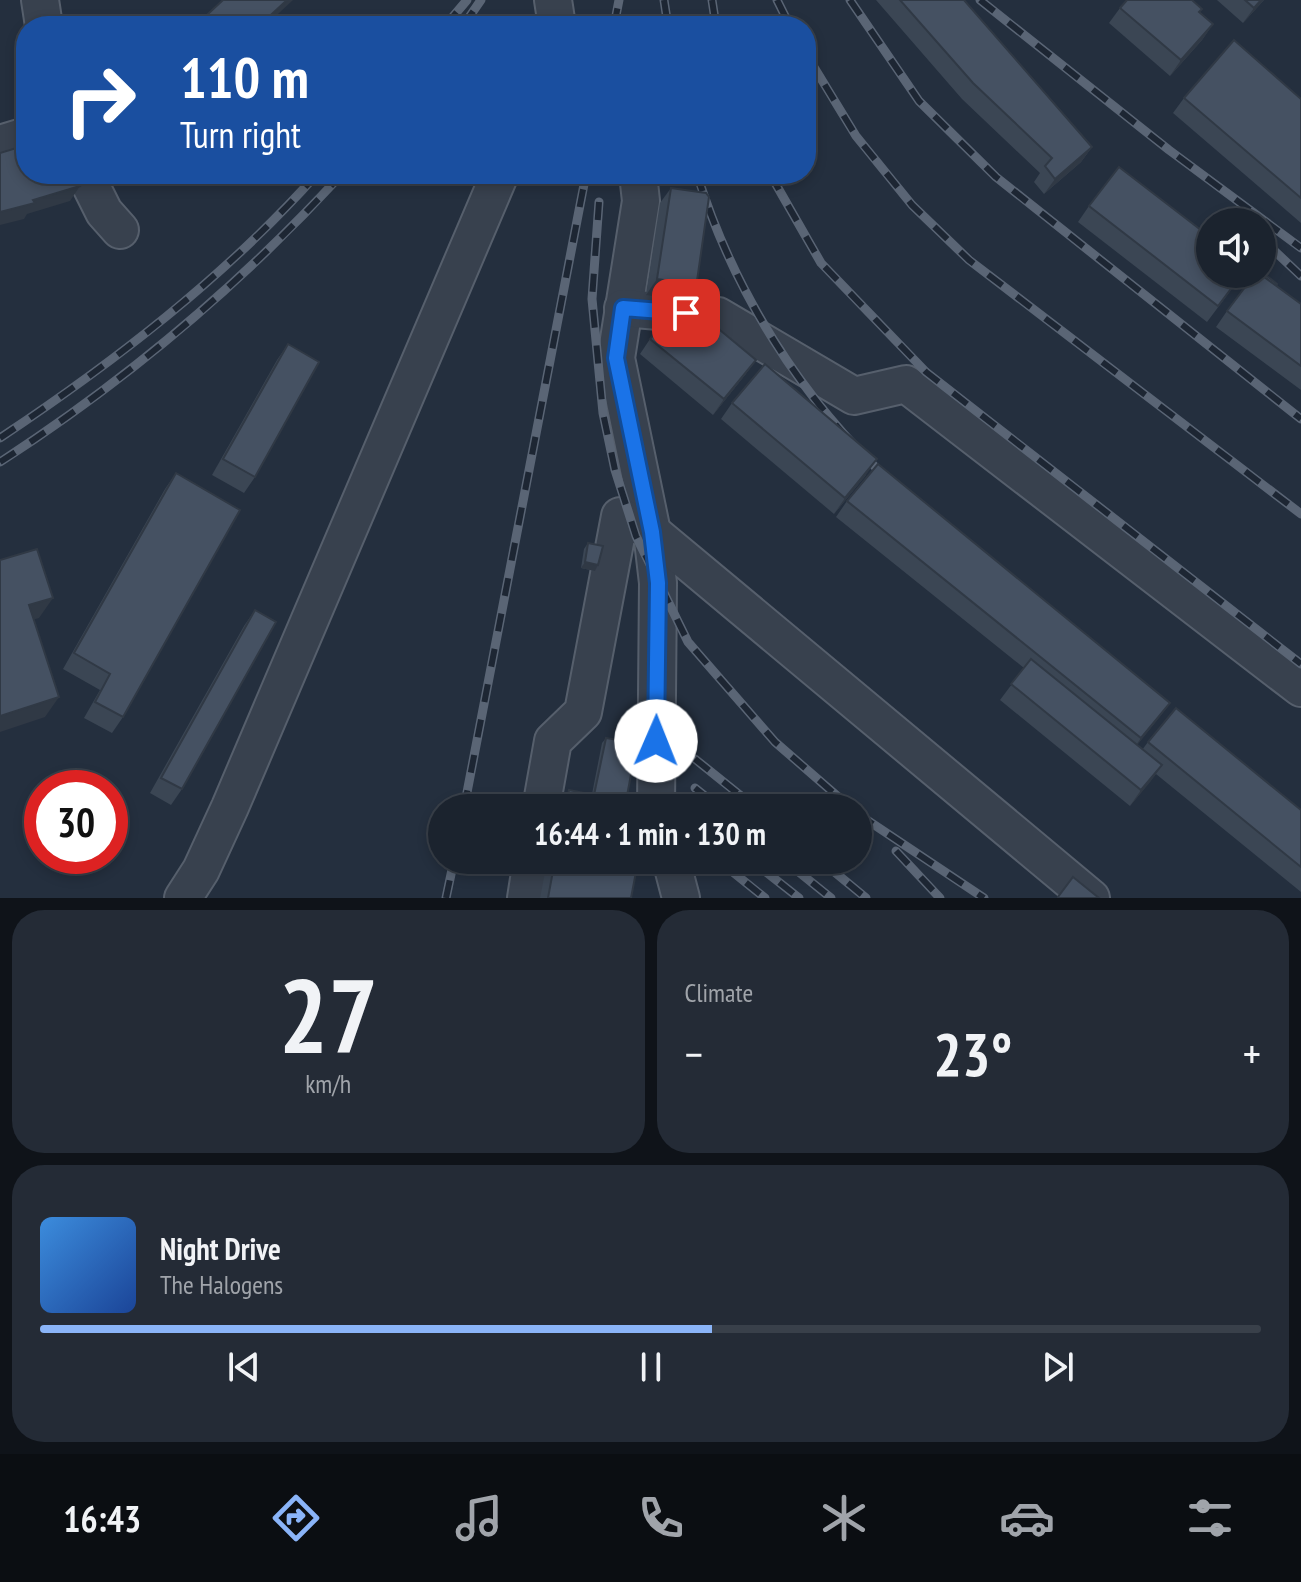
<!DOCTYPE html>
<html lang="en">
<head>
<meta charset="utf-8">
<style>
	body { margin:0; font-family:"PT Sans Narrow",sans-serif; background:#242b36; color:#f1f3f6; height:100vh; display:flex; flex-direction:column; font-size:30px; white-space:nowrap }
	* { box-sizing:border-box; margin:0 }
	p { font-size:26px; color:#a0a4aa }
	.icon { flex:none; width:44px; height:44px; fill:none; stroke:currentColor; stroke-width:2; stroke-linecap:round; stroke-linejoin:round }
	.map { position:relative; height:898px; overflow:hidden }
	.sheet { display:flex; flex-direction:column; gap:12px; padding:12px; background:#0f1319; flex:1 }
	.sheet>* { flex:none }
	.banner { position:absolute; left:16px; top:16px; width:800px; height:168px; border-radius:32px; box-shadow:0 4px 12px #0003,0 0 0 2px #39404a; background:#1a4fa0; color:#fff; overflow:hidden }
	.controls { position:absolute; left:1196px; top:208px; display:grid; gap:16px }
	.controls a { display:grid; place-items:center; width:80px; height:80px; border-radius:50%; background:#1b232e; box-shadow:0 4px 12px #0003,0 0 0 2px #39404a; font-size:40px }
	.speed { position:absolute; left:24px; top:770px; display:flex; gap:16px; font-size:40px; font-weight:700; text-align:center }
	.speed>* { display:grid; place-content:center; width:104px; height:104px; border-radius:50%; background:#1b232e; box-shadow:0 4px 12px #0003,0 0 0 2px #39404a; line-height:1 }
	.speed .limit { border:12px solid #d22; background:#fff; color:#111 }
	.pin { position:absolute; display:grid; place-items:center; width:68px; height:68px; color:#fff; margin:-34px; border-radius:16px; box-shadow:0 4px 12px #0006 }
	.me { position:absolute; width:88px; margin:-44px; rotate:1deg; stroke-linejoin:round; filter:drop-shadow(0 0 6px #0008) }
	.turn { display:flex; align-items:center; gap:28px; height:168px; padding:0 32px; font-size:36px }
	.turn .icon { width:104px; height:104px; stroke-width:2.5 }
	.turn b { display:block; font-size:56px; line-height:68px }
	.big { font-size:60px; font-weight:800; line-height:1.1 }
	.sheet .widget { flex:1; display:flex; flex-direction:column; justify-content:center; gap:12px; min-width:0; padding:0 28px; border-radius:32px; background:#242b36 }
	.sheet .dial { align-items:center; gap:0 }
	.dial b { font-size:104px; line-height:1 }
	.song { display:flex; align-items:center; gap:24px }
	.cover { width:96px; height:96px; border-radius:12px; background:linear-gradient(135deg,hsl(210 70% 55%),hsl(220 70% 35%)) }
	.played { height:8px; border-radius:4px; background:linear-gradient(90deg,#8ab4f8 55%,#39404a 55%) }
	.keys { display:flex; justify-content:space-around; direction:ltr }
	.heat { display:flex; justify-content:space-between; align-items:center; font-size:44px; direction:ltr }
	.sheet .tiles { flex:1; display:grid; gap:12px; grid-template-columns:1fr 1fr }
	.widget:last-child { grid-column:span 2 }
	.trip { position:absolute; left:428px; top:794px; width:444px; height:80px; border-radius:40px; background:#1b232e; box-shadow:0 4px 12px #0003,0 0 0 2px #39404a; font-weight:800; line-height:80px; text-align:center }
	.menu { display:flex; height:128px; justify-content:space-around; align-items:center; background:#0b0e12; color:#a0a4aa }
	.menu .icon { width:56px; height:56px }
	.menu .active { color:#8ab4f8 }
	.menu b { font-size:36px; color:#f1f3f6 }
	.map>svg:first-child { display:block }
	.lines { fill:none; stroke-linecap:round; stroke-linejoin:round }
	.minor-casing { stroke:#565f6c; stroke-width:40 }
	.minor { stroke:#38414e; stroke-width:36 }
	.rail-casing { stroke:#5a6575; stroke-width:9 }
	.rail { stroke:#1d2633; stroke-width:6; stroke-dasharray:18; stroke-linecap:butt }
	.wall { fill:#3b4654 }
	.shaded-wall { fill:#303945 }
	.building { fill:#455162; stroke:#303945; stroke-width:2 }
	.route-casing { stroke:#114b97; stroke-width:20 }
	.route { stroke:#1a73e8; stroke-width:14 }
</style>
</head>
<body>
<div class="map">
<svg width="1301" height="898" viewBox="0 0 1301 898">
	<rect width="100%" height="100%" fill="#242f3e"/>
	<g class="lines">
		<defs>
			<g id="minor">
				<polyline points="40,0 44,26"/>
				<polyline points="553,0 557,26"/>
				<polyline points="0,144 26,136"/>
				<polyline points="85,174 104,212 120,230"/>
				<polyline points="638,174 641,201 616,358 652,532 658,583 656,808"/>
				<polyline points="623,308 718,316 854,396 906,384 1301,688"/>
				<polyline points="541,808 553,741 583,712 620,516 652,532 1091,898"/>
				<polyline points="671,860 681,898"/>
				<polyline points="183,898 201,870 230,807 500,174"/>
				<polyline points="526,898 532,860"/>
			</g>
		</defs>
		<use href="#minor" class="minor-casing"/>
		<use href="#minor" class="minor"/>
		<defs>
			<g id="rail">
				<polyline points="664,0 668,26"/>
				<polyline points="712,0 716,26"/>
				<polyline points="777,0 790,26"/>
				<polyline points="850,0 919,101 996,177 1301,419"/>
				<polyline points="980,0 1169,150 1301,248"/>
				<polyline points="445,26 467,0"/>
				<polyline points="463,26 481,0"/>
				<polyline points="614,26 619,0"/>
				<polyline points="806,54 856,136 912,205 969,260 1301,514"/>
				<path d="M 697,174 C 733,290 801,399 891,482"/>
				<polyline points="770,174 821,263 926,372 1301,664"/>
				<polyline points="599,202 592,299 603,413 615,470 636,536 688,642 775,742 851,808"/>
				<polyline points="1262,239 1301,276"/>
				<path d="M 0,438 C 114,362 225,277 317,174"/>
				<path d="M 0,462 C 127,380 240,285 342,174"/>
				<polyline points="695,759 756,808"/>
				<polyline points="695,788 720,808"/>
				<polyline points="464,808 586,174"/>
				<polyline points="858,814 984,898"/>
				<polyline points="896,851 940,898"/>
				<polyline points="718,860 765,898"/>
				<polyline points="751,860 799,898"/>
				<polyline points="784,860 831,898"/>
				<polyline points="820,860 866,898"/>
				<polyline points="446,898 454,860"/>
			</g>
		</defs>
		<use href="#rail" class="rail-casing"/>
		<use href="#rail" class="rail"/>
	</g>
	<g class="wall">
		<polygon points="876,0 964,0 1092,147 1081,162 1044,194 1034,182 1040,173 962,99"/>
		<polygon points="1217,0 1264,0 1243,23"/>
		<polygon points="1120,8 1200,12 1213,24 1202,40 1170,76 1109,23"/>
		<polygon points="1184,98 1301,99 1301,223 1173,113"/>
		<polygon points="671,188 686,297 681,300 646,295 660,203"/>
		<polygon points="1089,206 1243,274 1207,322 1078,222"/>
		<polygon points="1276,286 1301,304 1301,390 1216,327 1227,311"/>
		<polygon points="650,339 756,360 745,375 713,415 640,354"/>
		<polygon points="288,344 255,477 244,493 212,475 277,360"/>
		<polygon points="732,403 866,475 834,514 721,419"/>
		<polygon points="176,473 123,717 112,733 84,718 100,690 63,669 165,489"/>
		<polygon points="847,501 1170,703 1137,745 1142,750 1148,742 1301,810 1301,892 1156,774 1130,806 1000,700 1024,668 836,517"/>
		<polygon points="588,543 598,565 595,571 581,568 584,549"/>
		<polygon points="255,610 182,789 171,805 150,793 244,626"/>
		<polygon points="606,738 626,801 654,808 558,808 569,790 592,794 602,743"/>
		<polygon points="554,860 573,860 631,898 540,898 545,872"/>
	</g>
	<g class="shaded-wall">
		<polygon points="287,0 293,0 265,26 259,26"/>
		<polygon points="1261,0 1264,0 1243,23 1254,8"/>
		<polygon points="1213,24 1202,40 1170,76 1181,60"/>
		<polygon points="1092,147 1081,162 1044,194 1055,179"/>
		<polygon points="80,186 70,201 27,214 24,219 0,225 0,212 33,200"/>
		<polygon points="657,279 697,281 686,297 681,300 646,295"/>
		<polygon points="756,360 745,375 713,415 724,399"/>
		<polygon points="877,459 866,475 834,514 845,498"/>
		<polygon points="585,562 598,565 595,571 581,568"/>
		<polygon points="53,598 39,618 15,625 29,605"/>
		<polygon points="59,697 45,717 0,732 0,716"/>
		<polygon points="1170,703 1159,718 1130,754 1141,738"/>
		<polygon points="1162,765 1151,781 1130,806 1141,790"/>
	</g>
	<g class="building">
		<polygon points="223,0 287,0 259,26 195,26"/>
		<polygon points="900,0 964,0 1092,147 1055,179 1045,166 1052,158 973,83"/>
		<polygon points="1127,0 1192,0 1202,9 1199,12 1213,24 1181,60 1120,8"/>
		<polygon points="1245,0 1261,0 1254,8"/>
		<polygon points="1234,40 1301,99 1301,198 1184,98"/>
		<polygon points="26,145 26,174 77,174 80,186 33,200 35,203 0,212 0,153"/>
		<polygon points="1119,167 1210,237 1210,274 1242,274 1218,306 1089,206"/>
		<polygon points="671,188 706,193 709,197 697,281 692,284 657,279"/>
		<polygon points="1262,272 1277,284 1276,286 1260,274 1262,274"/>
		<polygon points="1255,274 1260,274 1301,304 1301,366 1227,311"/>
		<polygon points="691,306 756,360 724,399 650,339 667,319"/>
		<polygon points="288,344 319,362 255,477 223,459"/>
		<polygon points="765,364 877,459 845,498 732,403"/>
		<polygon points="878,464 1170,703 1141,738 847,501"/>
		<polygon points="176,473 240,510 123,717 95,702 110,674 74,653"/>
		<polygon points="588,543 603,546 598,565 585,562"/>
		<polygon points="37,549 53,598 29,605 59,697 0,716 0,560"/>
		<polygon points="255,610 276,622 182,789 161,778"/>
		<polygon points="1031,659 1162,765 1141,790 1011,684"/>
		<polygon points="1176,708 1301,810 1301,867 1148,742"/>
		<polygon points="606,738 637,743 626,801 594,795"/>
		<polygon points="569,790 654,807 654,808 565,808"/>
		<polygon points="555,860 573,860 636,872 631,898 548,898"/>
		<polygon points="1073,877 1099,898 1059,898 1058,897"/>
	</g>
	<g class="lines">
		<defs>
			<polyline id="route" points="656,741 658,583 652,532 616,358 623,308 686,313"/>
		</defs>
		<use href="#route" class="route-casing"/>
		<use href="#route" class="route"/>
	</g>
</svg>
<div class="controls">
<a><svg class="icon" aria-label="sound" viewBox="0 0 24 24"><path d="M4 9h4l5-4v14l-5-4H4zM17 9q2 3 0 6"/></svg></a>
</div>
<div class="speed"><div class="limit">30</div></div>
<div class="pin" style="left:686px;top:313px;background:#d93025"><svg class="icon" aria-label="arrive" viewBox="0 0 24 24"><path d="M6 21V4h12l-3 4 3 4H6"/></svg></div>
<svg class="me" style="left:656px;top:741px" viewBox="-20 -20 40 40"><circle r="19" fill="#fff"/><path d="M0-13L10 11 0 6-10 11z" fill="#1a73e8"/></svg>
<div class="trip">16:44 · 1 min · 130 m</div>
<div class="banner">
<div class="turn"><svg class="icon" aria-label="right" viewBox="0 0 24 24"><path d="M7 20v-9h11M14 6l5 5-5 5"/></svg><div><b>110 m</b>Turn right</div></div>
</div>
</div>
<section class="sheet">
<div class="tiles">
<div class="widget dial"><b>27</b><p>km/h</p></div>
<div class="widget"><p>Climate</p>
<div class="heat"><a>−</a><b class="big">23°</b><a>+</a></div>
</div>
<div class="widget">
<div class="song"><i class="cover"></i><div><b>Night Drive</b><p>The Halogens</p></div></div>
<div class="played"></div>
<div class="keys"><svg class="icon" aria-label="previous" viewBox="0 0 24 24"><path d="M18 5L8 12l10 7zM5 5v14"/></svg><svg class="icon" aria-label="pause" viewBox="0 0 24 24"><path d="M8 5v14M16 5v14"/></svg><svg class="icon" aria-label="next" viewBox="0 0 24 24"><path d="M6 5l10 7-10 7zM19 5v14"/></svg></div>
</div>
</div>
</section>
<nav class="menu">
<b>16:43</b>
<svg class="icon active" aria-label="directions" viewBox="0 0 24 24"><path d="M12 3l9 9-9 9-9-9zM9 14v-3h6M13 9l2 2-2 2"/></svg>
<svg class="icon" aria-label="music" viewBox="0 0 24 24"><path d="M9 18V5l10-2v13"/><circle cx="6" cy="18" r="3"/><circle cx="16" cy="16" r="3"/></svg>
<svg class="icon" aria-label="phone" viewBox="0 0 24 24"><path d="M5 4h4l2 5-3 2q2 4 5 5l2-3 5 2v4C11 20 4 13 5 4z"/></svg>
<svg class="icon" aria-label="climate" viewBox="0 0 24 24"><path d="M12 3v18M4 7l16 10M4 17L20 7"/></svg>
<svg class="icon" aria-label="car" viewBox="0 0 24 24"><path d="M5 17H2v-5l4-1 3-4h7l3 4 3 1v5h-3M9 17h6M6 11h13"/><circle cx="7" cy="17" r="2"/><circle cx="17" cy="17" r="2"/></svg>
<svg class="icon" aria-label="filters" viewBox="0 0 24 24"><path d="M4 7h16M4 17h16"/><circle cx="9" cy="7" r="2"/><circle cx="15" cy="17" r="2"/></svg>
</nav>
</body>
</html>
